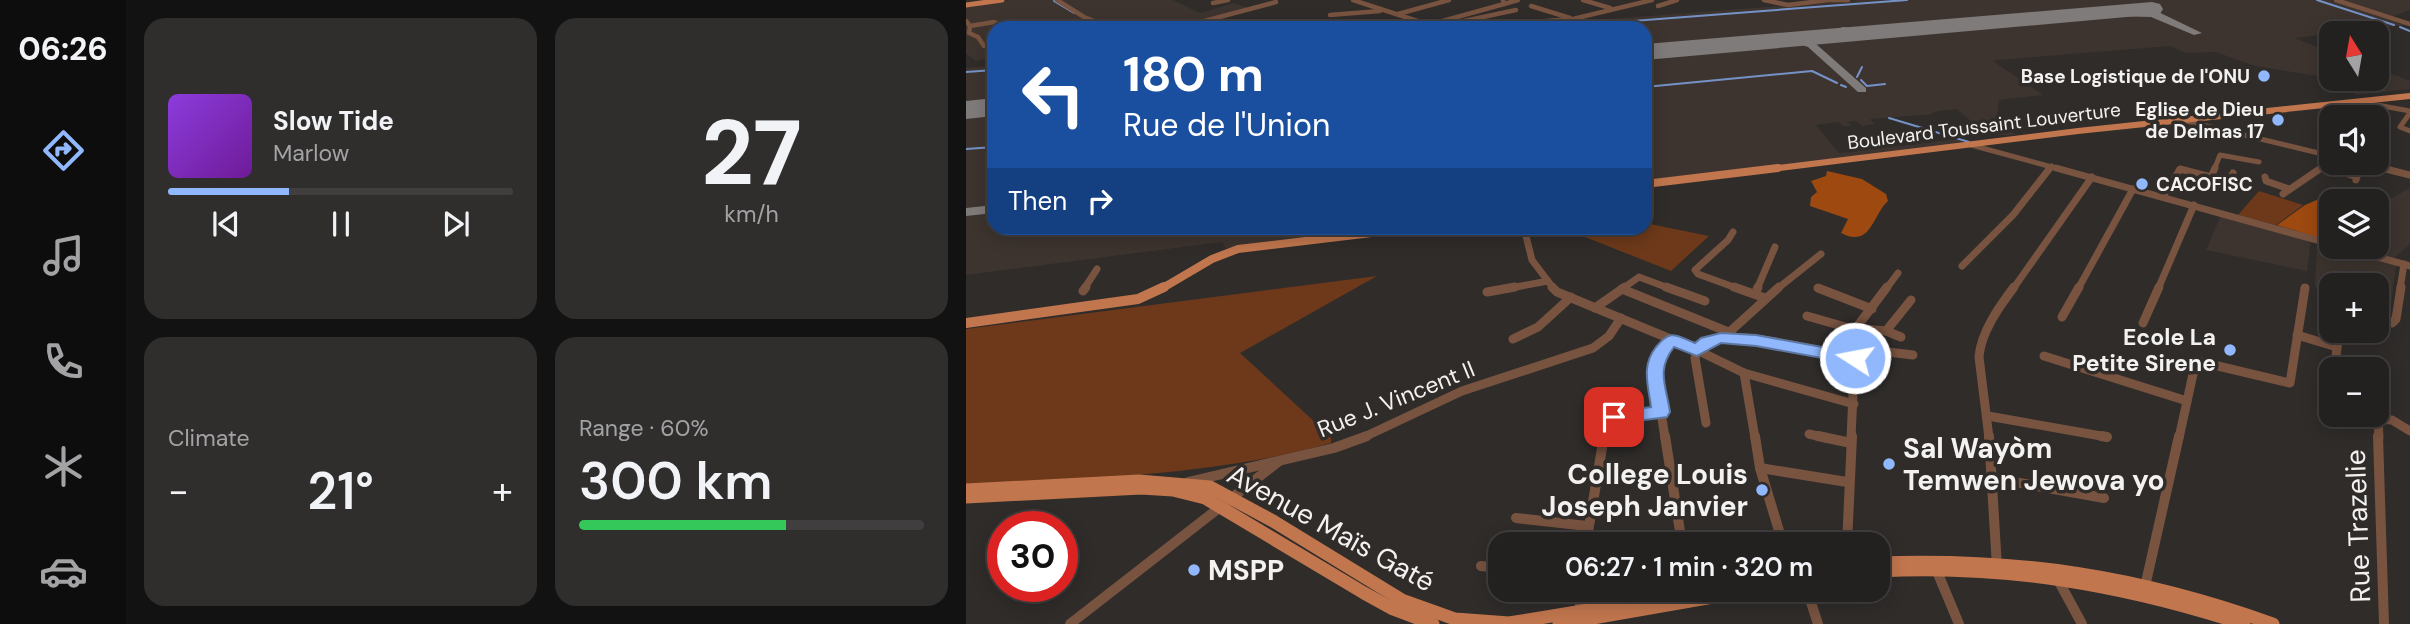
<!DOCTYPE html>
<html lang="en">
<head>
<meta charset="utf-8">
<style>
	body { margin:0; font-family:"DM Sans",sans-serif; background:#2f2e2d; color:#f1f3f6; height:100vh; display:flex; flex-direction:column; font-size:26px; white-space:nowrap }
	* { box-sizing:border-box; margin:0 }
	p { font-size:23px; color:#a3a3a5 }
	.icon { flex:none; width:38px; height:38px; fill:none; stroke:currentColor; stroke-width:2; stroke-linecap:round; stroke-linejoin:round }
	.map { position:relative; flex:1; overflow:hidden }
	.side { display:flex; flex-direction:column; gap:18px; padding:18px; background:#131212; width:840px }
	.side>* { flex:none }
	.guide { position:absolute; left:21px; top:21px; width:665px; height:214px; border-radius:21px; box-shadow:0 4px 18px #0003,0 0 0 2px #403e3e; background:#1a4fa0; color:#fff; overflow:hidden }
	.needle { width:46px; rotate:349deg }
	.buttons { position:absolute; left:1353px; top:21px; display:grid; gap:14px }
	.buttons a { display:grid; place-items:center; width:70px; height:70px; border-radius:14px; background:#232120; box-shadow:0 4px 18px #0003,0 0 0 2px #403e3e; font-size:35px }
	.speed { position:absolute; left:21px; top:511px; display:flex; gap:14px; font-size:35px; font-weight:700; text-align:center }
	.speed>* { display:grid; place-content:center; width:91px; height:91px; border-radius:50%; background:#232120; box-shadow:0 4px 18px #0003,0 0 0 2px #403e3e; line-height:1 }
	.speed .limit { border:10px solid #d22; background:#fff; color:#111 }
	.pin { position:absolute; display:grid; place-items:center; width:60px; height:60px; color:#fff; margin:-30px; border-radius:14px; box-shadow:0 4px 10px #0006 }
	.me { position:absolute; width:77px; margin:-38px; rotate:281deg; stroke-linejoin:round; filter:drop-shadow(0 0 5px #0008) }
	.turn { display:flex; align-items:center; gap:24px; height:147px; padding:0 21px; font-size:32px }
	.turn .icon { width:91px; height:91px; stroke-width:2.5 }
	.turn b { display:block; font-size:49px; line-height:60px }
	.then { display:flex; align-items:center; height:66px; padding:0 21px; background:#0003; gap:14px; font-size:26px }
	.big { font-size:52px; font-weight:600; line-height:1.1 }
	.side .tile { flex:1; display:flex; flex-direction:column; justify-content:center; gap:10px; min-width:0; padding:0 24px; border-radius:21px; background:#2f2e2d }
	.side .dial { align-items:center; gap:0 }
	.dial b { font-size:91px; line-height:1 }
	.song { display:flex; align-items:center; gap:21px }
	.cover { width:84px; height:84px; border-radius:10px; background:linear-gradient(135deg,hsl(270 70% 55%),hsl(280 70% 35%)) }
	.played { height:7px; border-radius:4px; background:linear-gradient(90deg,#91b8fd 35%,#403e3e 35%) }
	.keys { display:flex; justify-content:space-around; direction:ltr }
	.heat { display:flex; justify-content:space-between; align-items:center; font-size:38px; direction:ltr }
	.charge { height:10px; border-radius:5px; background:linear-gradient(90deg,#34c759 60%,#403e3e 0) }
	.side .tiles { flex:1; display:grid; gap:18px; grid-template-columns:repeat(2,1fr) }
	.trip { position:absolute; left:522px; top:532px; width:402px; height:70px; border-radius:21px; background:#232120; box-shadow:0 4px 18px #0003,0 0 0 2px #403e3e; font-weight:600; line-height:70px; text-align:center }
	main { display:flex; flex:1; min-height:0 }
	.tab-bar { display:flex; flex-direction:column; width:126px; justify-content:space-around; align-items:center; background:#0e0d0d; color:#a3a3a5 }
	.tab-bar .icon { width:49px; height:49px }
	.tab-bar .on { color:#91b8fd }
	.tab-bar b { font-size:32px; color:#f1f3f6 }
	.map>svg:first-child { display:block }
	.built { fill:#3d342f }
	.green { fill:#6d391a }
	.forest { fill:#9d490f }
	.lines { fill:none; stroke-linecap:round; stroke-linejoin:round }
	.stream { stroke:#7592c7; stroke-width:2 }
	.taxiway { fill:#7e7b7a; fill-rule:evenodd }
	.runway { fill:#7e7b7a; fill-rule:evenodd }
	.minor-far4 { stroke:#785340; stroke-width:4.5 }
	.minor-far3 { stroke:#785340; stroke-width:5 }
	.minor-far2 { stroke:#785340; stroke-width:7 }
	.minor-far1 { stroke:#785340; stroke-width:9 }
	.minor { stroke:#785340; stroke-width:10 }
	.major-far4 { stroke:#c1764e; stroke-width:5 }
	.major-far3 { stroke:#c1764e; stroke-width:6 }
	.major-far2 { stroke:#c1764e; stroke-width:8 }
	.major-far1 { stroke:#c1764e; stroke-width:10 }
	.major { stroke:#c1764e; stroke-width:13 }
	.route { fill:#91b8fd; stroke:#5e78a4; stroke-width:2 }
	.poi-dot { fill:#91b8fd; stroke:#2f2c2a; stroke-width:2.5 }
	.labels { text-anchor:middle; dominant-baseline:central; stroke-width:7; stroke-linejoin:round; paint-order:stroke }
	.far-poi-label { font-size:19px; font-weight:bold; fill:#f4f2f1; stroke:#2f2c2a; text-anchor:end }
	.far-street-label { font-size:19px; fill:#f4f2f1; stroke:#2f2c2a }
	.poi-label { font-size:23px; font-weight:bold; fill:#f4f2f1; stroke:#2f2c2a; text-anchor:end }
	.street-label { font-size:23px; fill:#f4f2f1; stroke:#2f2c2a }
	.near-poi-label { font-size:28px; font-weight:bold; fill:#f4f2f1; stroke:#2f2c2a; text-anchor:start }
	.near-street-label { font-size:28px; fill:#f4f2f1; stroke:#2f2c2a }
</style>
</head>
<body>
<main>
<nav class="tab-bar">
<b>06:26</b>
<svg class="icon on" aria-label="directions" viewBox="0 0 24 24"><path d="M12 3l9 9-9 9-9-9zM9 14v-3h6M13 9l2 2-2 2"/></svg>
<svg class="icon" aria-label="music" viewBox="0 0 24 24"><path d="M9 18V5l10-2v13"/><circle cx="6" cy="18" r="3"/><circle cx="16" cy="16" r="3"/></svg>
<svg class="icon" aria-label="phone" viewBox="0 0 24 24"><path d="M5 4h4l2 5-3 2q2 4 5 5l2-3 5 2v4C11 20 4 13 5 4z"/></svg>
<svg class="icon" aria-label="climate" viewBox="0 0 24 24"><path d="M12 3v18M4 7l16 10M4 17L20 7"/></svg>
<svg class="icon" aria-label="car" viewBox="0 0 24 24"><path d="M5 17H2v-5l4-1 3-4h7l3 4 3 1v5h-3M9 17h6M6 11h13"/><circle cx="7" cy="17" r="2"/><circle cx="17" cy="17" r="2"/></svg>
</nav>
<section class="side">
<div class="tiles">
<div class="tile">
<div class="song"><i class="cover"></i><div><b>Slow Tide</b><p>Marlow</p></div></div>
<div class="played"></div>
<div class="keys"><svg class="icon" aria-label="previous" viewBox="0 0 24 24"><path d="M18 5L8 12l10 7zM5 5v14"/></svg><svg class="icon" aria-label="pause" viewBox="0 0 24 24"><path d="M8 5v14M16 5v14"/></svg><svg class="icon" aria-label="next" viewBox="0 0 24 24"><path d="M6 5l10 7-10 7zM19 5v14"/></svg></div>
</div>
<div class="tile dial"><b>27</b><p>km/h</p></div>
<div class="tile"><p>Climate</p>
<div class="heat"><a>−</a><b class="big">21°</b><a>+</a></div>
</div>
<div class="tile"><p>Range · 60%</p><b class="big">300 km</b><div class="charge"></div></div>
</div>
</section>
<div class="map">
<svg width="1444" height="624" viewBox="0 0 1444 624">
	<rect width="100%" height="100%" fill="#2f2c2a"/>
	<g class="built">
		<polygon points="45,0 207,0 234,13 268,3 285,9 210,28 28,28 28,57 10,61 0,54 0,6"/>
		<polygon points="894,0 1365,0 1439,25 1328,38 1365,52 1365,79 1410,79 1411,68 1444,81 1444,89 1391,95 1351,76 1290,66 1249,52 1220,53 1204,46 1032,60 1027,61 1077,95 1033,100 1030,121 1050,135 1021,135 991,109 966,112 968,114 904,119 909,124 896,126 890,121 882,122 885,126 877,126 873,122 850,125 873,153 991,139 999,143 679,181 679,28 523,28"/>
		<polygon points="1372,0 1444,0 1444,10 1425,17"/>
		<polygon points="28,66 28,228 431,228 260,248 256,242 0,275 0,68"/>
		<polygon points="1444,188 1444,244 1426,260 1382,247 1410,247 1411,206"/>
		<polygon points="1255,215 1345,240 1341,271 1240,250"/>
		<polygon points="1351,242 1430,265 1425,306 1411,302 1410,285 1365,285 1365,291 1349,287"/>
	</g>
	<g class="green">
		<polygon points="1293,191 1337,205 1310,225 1272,215"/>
		<polygon points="679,223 743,236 705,271 596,228 679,228"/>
		<path d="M 411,276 L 274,353 L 365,437 L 365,443 C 247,476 123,478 0,485 L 0,329 Z"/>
	</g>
	<g class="forest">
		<path d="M 861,171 L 896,179 L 920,194 L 922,201 C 907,214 905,249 875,233 L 882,219 L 844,206 L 845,197 L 851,192 L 845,181 L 860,176 Z"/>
		<polygon points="1374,190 1384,193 1377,197 1390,201 1365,201 1363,241 1311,225 1339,205"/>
	</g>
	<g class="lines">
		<g class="stream">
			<polyline points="1351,0 1428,25"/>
			<polyline points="88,1 108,13"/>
			<polyline points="1434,27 1444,31"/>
			<polyline points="575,28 941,0"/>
			<polyline points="0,72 28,70"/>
			<polyline points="891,77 896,67"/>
			<polyline points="895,80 901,86 919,84"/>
			<polyline points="875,85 880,87"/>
			<polyline points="679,87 846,71 871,83"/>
			<polyline points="923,118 1003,142"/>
			<polyline points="0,149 28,147"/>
		</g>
		<g class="taxiway">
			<polygon points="1168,5 1182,7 1236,33 1228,35 1185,17 1146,16 1142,13"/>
			<path d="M 877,27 L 891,29 L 898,34 C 882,46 865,33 850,44 L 900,88 L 900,92 L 892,92 L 842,47 L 821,40 L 826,37 L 842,41 L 845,38 ZM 885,33 L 884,35 L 872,34 Z"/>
			<polygon points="28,205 28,213 0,216 0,208"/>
		</g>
		<g class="runway">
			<polygon points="1186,2 1194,4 1197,9 1194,14 679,60 679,44"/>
			<polygon points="28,98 28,116 0,119 0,101"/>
		</g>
		<g class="minor-far4">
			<polyline points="91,0 118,17 146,28"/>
			<polyline points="387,0 473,28"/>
			<polyline points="617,0 644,8"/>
			<polyline points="798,0 822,5 862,0"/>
			<polyline points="862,0 882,0"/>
			<polyline points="1370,0 1444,24"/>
			<polyline points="247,3 262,0"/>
			<polyline points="538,4 552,0"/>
			<polyline points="565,6 604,18"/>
			<polyline points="692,6 711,0"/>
			<polyline points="432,14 483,0"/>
			<polyline points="364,15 414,11"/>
			<polyline points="0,21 4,26 3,33 12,37 18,46 28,46"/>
			<polyline points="473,22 538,4 537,0"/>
			<polyline points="4,26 28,22 40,28"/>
			<polyline points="470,27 550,10"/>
			<polyline points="212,28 310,2"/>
			<polyline points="492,28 607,19 686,0"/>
		</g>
		<g class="minor-far3">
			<polyline points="1395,102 1444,111"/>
			<polyline points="1444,113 1434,127 1444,131"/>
			<polyline points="1216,120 1365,156"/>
			<polyline points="1005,145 1097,170"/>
			<polyline points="1393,163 1424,170"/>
			<polyline points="1359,167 1369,170"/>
			<polyline points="1083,170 1086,166"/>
			<polyline points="1213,170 1219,170"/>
			<polyline points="1248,170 1254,155 1293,162"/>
			<polyline points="1353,170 1365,162"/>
		</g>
		<g class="minor-far2">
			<polyline points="1090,168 1365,244"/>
			<polyline points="1364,168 1391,177 1390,180"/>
			<polyline points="1416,168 1444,175"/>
			<polyline points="1245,177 1264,179 1267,173"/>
			<polyline points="1299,177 1300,181 1323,189"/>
			<polyline points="1317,194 1355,168"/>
			<polyline points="1197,197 1214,169 1245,177 1249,168"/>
			<polyline points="558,228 566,260 588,289"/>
			<polyline points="767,232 762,240 729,270 732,274 773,289"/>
			<polyline points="1375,247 1444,266"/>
			<polyline points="996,266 1047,215 1084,168"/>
			<polyline points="118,289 131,269"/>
			<polyline points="539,289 582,281"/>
			<polyline points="656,289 673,277 705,289"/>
			<polyline points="791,289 809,247"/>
			<polyline points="811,289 855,254"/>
			<polyline points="920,289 932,273"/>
			<polyline points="1047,289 1126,177"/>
			<polyline points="1112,289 1167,189"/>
			<polyline points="1192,289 1228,205"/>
			<polyline points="1434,289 1438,264"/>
		</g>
		<g class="minor-far1">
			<polyline points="586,287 591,292 731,350 778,373 888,404"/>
			<polyline points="700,287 739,301"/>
			<polyline points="768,287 799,298"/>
			<polyline points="852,288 906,309"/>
			<polyline points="656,289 765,333"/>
			<polyline points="117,291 120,287"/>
			<polyline points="521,292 549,287"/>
			<polyline points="789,294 792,287"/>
			<polyline points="629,308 659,287"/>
			<polyline points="841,316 883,328 920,331 935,337"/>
			<polyline points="1096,317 1113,287"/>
			<polyline points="1177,323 1193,287"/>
			<polyline points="1426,323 1430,319 1435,287"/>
			<polyline points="920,331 945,300"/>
			<polyline points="1331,335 1371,347"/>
			<polyline points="758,337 813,287"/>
			<polyline points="547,339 572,327 605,297"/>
			<polyline points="889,348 947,355"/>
			<polyline points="1078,356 1221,401"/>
			<polyline points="1369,365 1373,331"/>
			<polyline points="778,373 789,438"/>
			<polyline points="1022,416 1141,437"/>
			<path d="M 740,423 L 729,358 C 731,351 734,344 742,341 C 771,329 856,352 889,358"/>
			<polyline points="843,434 860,438"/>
			<polyline points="396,438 496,391 627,348 643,336 655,318"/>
			<polyline points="638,438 641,422 648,417 695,412"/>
			<polyline points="699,438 688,367 690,359 705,340"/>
			<polyline points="885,438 890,328 921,287"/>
			<path d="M 1023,438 L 1013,357 C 1015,332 1033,307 1048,287"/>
			<polyline points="1213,438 1227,374 1235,362 1324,383 1339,288"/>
			<polyline points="1413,438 1412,419 1426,420 1444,431"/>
		</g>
		<g class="minor">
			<polyline points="699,436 716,544"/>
			<polyline points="789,436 794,468 817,544"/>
			<polyline points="852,436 885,443"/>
			<polyline points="1023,436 1031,567"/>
			<polyline points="1135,436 1141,437"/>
			<polyline points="1412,436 1418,624"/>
			<polyline points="794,468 881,482"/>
			<polyline points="1026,478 1138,498"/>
			<polyline points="222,482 368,448 401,436"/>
			<polyline points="550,518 621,526"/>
			<polyline points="620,544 638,436"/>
			<polyline points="881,544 886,436"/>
			<polyline points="515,566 534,568"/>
			<polyline points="970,569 993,624"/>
			<polyline points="1091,578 1116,624"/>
			<polyline points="841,590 852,624"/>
			<polyline points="1178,591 1213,436"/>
			<polyline points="613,613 616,590"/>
			<polyline points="104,624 312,462"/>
		</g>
		<polyline class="major-far4" points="0,5 36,0"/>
		<polyline class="major-far3" points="797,170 1112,131 1444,96"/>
		<g class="major-far2">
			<polyline points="679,184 812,168"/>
			<polyline points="195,289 246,259 272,249 447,228"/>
		</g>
		<polyline class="major-far1" points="0,323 172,299 198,287"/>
		<g class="major">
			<polyline points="0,490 173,481 244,487 307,521 436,600 489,619 543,623 745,590"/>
			<polyline points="0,497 175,488 207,490 239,498 398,593 427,609 467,624"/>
			<path d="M 912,563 C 1055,558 1173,576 1307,624"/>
			<path d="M 912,571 C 1039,564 1158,585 1278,624"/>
			<polyline points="593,624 787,590"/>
		</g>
	</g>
	<path class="route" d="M 755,333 L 790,335 L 889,353 L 897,358 L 889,364 L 790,346 L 755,343 L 731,356 L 708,347 C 690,370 700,385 704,412 L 701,417 L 648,424 L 641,422 L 638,417 L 641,412 L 685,407 C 682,384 675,366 690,347 C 705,329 709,335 729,343 L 735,338 Z"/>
	<g class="poi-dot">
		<circle cx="1298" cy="76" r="7"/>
		<circle cx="1312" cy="120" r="7"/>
		<circle cx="1176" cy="184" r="7"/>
		<circle cx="1264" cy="350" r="7"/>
		<circle cx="923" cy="464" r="7"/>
		<circle cx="796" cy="490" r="7"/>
		<circle cx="228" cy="570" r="7"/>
	</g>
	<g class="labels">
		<g class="far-poi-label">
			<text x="1284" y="76">Base Logistique de l'ONU</text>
			<text x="1298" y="109">Eglise de Dieu<tspan x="1298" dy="22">de Delmas 17</tspan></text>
			<text x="1190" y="184" text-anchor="start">CACOFISC</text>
		</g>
		<g class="far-street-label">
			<text transform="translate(1018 126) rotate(-7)">Boulevard Toussaint Louverture</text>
		</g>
		<g class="poi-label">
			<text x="1250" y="337">Ecole La<tspan x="1250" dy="26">Petite Sirene</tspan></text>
		</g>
		<g class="street-label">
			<text transform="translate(430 399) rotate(-22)">Rue J. Vincent II</text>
		</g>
		<g class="near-poi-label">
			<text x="937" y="448">Sal Wayòm<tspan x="937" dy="32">Temwen Jewova yo</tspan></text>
			<text x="782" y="474" text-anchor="end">College Louis<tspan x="782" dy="32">Joseph Janvier</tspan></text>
			<text x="242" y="570">MSPP</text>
		</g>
		<g class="near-street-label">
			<text transform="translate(1392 526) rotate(-92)">Rue Trazelie</text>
			<text transform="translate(365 528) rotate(29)">Avenue Maïs Gaté</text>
		</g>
	</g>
</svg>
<div class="buttons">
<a><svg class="needle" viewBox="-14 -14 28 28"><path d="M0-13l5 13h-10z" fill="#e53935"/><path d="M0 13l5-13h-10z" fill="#a3a3a5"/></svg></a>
<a><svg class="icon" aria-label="sound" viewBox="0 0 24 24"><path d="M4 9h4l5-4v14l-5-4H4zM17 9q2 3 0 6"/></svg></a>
<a><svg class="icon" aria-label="layers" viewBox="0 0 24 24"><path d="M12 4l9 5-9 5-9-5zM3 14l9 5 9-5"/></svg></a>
<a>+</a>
<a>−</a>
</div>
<div class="speed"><div class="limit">30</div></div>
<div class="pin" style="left:648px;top:417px;background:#d93025"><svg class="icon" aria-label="arrive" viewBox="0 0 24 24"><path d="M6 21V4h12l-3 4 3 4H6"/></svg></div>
<svg class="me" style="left:889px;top:358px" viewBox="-20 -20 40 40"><circle r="17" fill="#91b8fd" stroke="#fff" stroke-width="3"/><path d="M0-11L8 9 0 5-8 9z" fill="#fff"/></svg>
<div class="trip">06:27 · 1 min · 320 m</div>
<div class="guide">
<div class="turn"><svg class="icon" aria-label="left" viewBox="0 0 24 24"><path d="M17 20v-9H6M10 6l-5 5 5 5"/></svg><div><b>180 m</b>Rue de l'Union</div></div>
<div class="then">Then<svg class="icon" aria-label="right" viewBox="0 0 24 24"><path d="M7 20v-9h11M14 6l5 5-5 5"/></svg></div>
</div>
</div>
</main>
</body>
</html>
